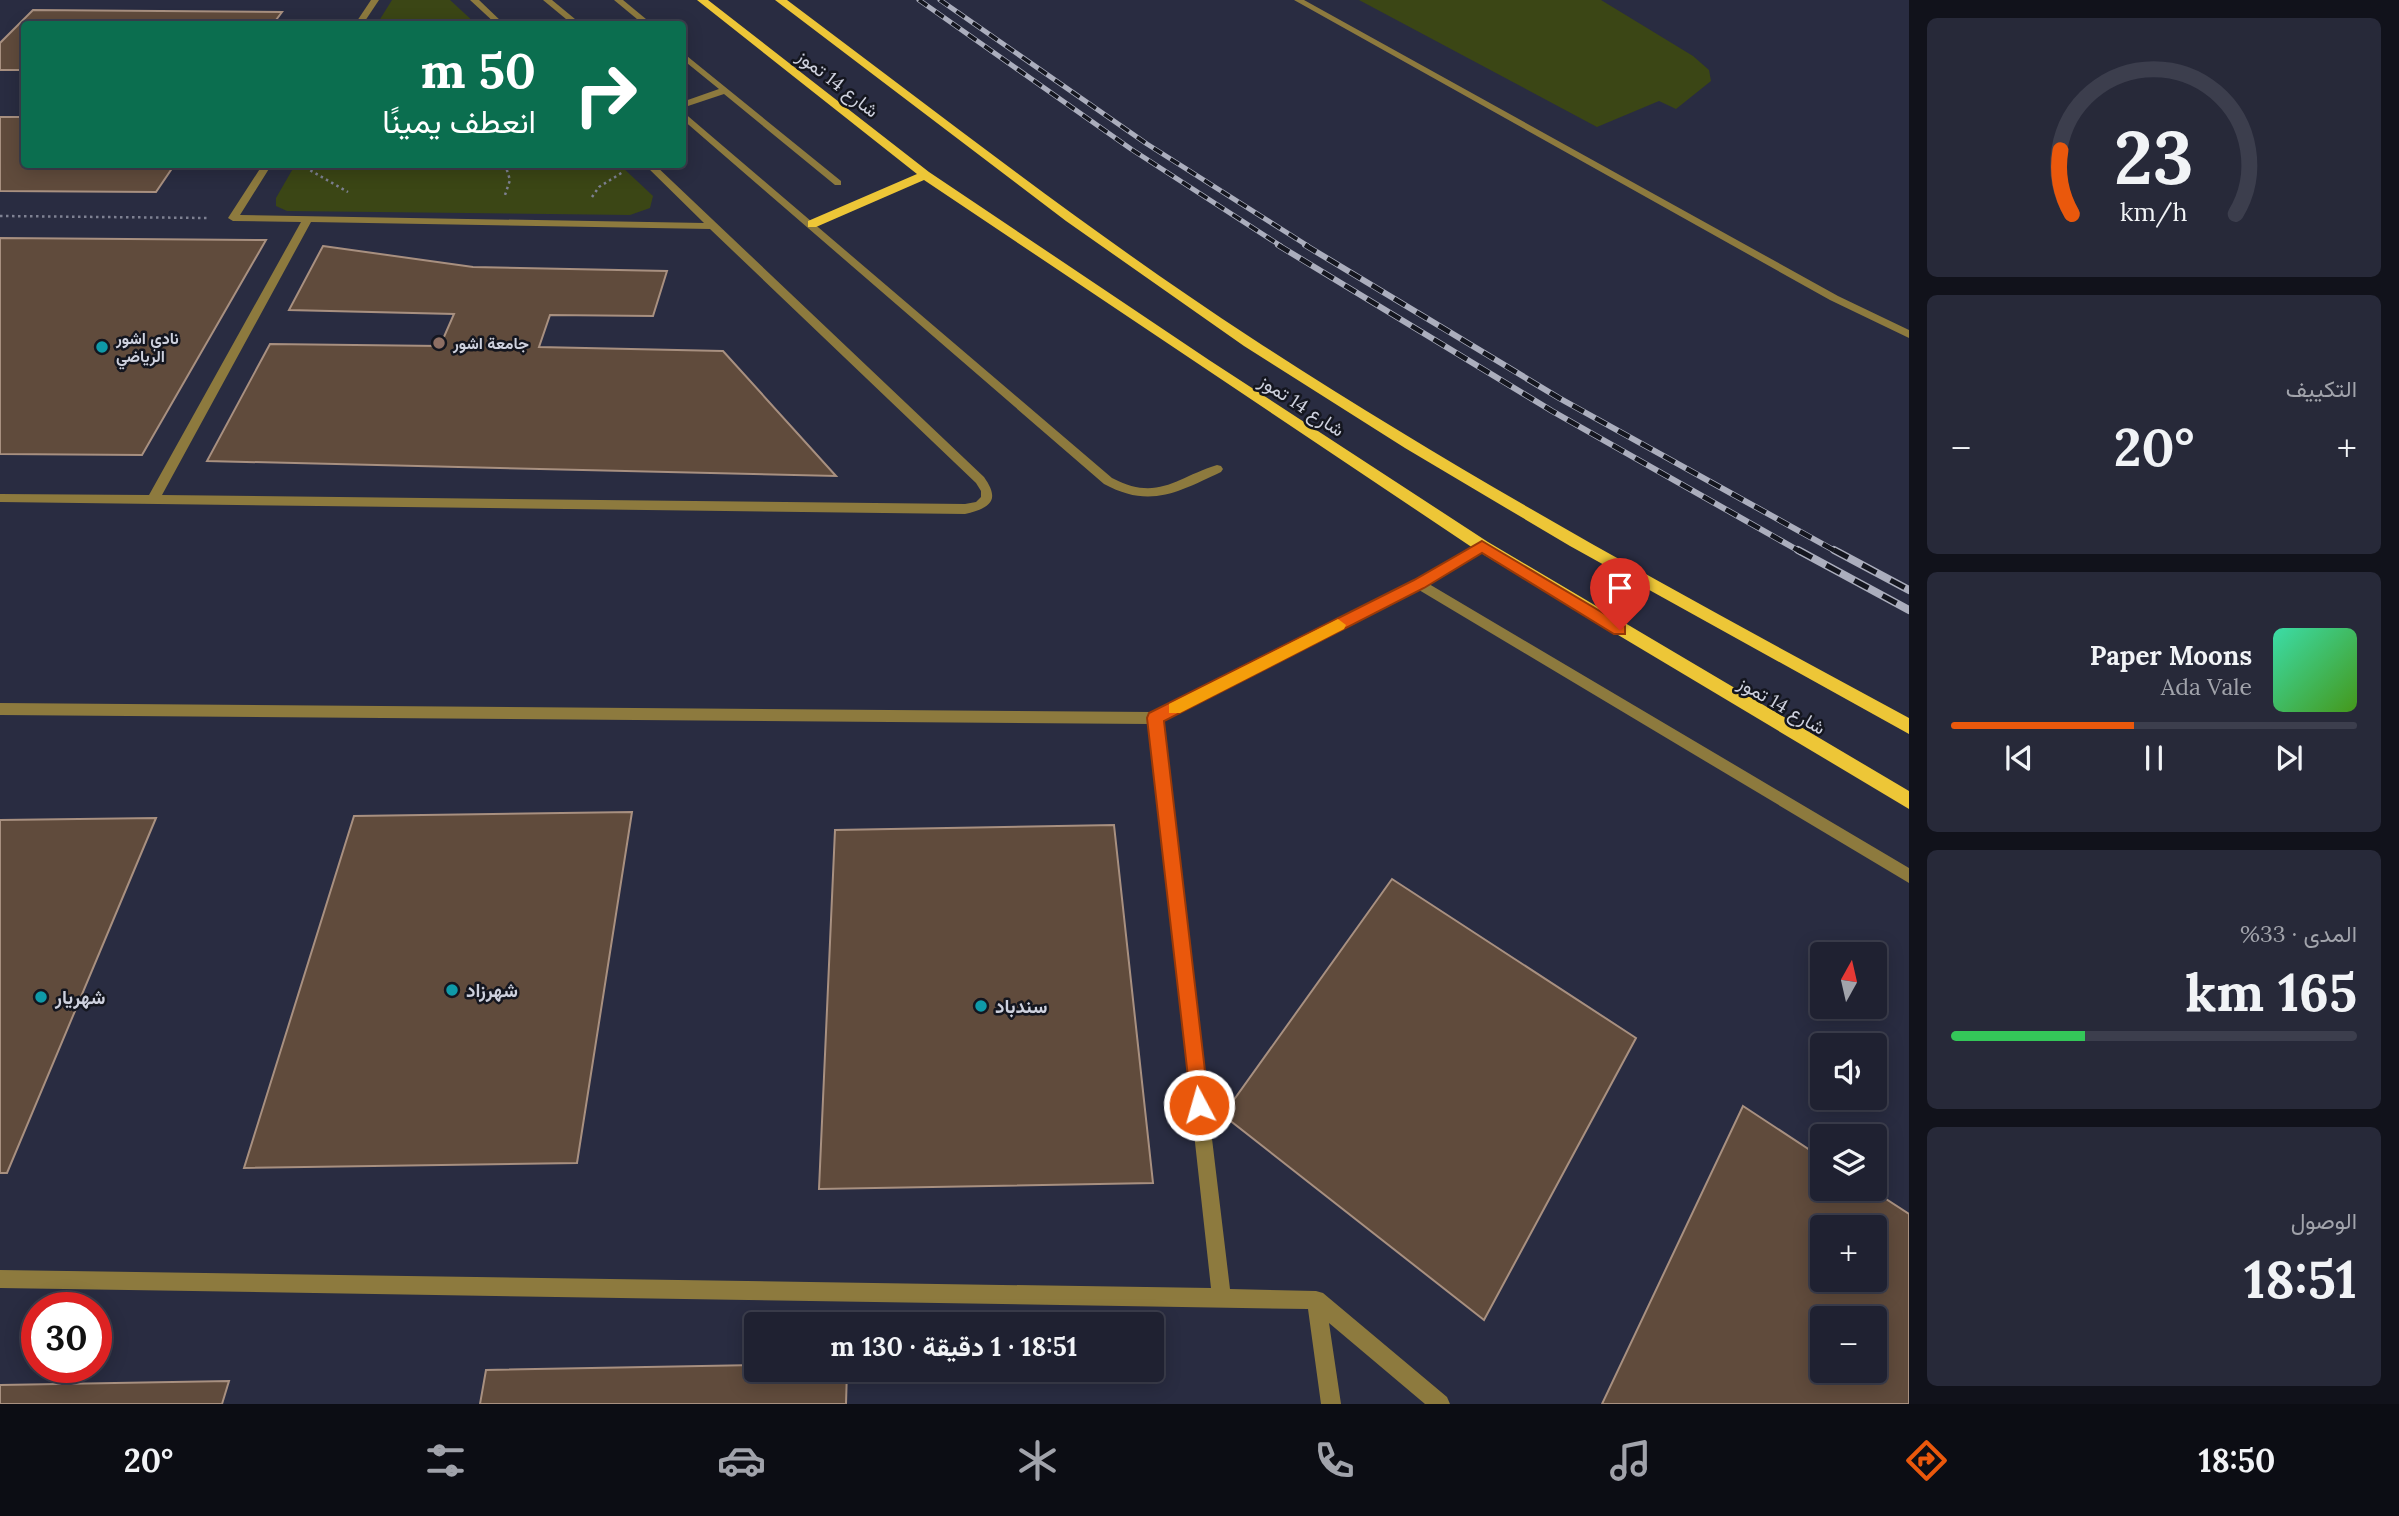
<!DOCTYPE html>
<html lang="ar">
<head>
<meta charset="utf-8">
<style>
	body { margin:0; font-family:Lora,Vazirmatn,serif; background:#272939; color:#f1f3f6; direction:rtl; height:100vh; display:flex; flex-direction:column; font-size:26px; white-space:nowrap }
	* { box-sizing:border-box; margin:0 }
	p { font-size:23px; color:#a1a3ab }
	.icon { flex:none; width:38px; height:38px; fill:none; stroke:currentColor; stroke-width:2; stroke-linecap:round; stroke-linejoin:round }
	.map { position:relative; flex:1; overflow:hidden; direction:ltr }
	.drawer { display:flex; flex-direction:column; gap:18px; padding:18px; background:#11121b; width:490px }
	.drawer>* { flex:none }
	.top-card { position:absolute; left:21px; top:21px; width:665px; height:147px; border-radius:7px; box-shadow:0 4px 18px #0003,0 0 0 2px #3c3e4d; direction:rtl; background:#0b6e4f; color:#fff; overflow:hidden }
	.needle { width:46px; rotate:8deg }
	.fabs { position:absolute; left:1810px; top:942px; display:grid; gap:14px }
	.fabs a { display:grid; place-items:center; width:77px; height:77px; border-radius:7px; background:#1f2131; box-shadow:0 4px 18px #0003,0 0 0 2px #3c3e4d; font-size:35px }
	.speed { position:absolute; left:21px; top:1292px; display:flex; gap:14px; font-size:35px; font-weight:700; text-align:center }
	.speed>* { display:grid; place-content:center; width:91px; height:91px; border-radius:50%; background:#1f2131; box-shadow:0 4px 18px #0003,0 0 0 2px #3c3e4d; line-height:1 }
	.speed .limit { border:10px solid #d22; background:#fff; color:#111 }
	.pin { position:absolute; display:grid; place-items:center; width:60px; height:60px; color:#fff; margin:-72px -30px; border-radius:50% 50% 50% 0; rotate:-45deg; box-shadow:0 0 7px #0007 }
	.pin .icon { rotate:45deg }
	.me { position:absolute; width:77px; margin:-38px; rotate:354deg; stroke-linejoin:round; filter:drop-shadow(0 0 5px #0008) }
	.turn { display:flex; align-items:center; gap:24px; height:147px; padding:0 35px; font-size:32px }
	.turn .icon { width:91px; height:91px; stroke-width:2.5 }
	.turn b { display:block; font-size:49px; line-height:60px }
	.big { font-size:52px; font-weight:700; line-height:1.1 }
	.drawer .card { flex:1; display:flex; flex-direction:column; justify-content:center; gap:10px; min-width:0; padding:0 24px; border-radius:10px; background:#272939 }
	.drawer .dial { align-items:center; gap:0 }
	.dial svg { height:182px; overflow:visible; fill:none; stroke:#3c3e4d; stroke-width:7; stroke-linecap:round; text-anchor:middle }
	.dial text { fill:#f1f3f6; stroke:none }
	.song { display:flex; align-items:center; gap:21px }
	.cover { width:84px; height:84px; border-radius:10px; background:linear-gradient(135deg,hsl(160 70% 55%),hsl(100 70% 35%)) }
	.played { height:7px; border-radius:4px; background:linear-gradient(90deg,#ea580c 45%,#3c3e4d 45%) }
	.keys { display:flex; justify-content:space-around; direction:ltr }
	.heat { display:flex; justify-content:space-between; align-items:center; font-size:38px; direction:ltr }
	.charge { height:10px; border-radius:5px; background:linear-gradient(90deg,#34c759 33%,#3c3e4d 0) }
	.trip { position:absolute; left:744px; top:1312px; width:420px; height:70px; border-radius:7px; background:#1f2131; box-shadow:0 4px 18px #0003,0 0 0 2px #3c3e4d; font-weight:700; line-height:70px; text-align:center; direction:rtl }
	.dock { display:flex; height:112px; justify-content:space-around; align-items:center; background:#0c0d14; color:#a1a3ab }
	.dock .icon { width:49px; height:49px }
	.dock .active { color:#ea580c }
	.dock b { font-size:32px; color:#f1f3f6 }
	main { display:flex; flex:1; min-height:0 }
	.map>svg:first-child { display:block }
	.green { fill:#3b4615 }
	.building { fill:#604b3c; stroke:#a89080; stroke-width:2; fill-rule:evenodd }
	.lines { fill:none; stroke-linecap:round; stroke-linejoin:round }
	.path { stroke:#7e8192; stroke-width:2.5; stroke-dasharray:2.5 3.5; stroke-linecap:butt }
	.service { fill:#8d7a3e; fill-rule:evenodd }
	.minor { fill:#8d7a3e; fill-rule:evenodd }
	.primary { fill:#edc637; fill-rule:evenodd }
	.rail-far2-casing { stroke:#abaebd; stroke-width:5 }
	.rail-far1-casing { stroke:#abaebd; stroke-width:6 }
	.rail-casing { stroke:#abaebd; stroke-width:8 }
	.rail-far2 { stroke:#14161f; stroke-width:3.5; stroke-dasharray:10; stroke-linecap:butt }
	.rail-far1 { stroke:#14161f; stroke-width:4.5; stroke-dasharray:13; stroke-linecap:butt }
	.rail { stroke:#14161f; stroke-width:5; stroke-dasharray:16; stroke-linecap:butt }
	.route { fill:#ea580c; stroke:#983908; stroke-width:2 }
	.slow { fill:#f59e0b }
	.education-dot { fill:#8d6e63; stroke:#14161f; stroke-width:2.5 }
	.culture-dot { fill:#0f9aa8; stroke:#14161f; stroke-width:2.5 }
	.labels { text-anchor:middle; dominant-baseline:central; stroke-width:5; stroke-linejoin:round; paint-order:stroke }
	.far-poi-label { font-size:16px; font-weight:bold; fill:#ced1de; stroke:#14161f; text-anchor:start }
	.street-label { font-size:19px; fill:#ced1de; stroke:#14161f }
	.poi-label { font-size:19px; font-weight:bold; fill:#ced1de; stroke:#14161f; text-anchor:start }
</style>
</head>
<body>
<main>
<section class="drawer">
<div class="card dial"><svg viewBox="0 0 100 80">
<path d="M14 69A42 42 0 1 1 86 69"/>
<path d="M14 69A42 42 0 0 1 9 41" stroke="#ea580c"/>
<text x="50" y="56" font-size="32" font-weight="700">23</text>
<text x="50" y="72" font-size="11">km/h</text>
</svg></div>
<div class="card"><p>التكييف</p>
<div class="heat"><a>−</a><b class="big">20°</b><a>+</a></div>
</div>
<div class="card">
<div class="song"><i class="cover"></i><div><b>Paper Moons</b><p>Ada Vale</p></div></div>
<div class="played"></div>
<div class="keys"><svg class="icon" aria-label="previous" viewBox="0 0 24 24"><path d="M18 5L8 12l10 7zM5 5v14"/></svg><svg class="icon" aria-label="pause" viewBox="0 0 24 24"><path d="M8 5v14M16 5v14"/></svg><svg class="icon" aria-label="next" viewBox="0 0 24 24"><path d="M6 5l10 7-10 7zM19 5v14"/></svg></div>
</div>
<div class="card"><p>المدى · 33%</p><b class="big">165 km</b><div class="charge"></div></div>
<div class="card"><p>الوصول</p><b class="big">18:51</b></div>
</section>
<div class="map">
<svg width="1909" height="1404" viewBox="0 0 1909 1404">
	<rect width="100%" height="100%" fill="#292c41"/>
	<g class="green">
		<polygon points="392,0 450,0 476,24 377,24"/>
		<polygon points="1359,0 1601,0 1693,56 1709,70 1711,81 1676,109 1659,101 1597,127"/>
		<polygon points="295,165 620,165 653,196 650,208 630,215 287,211 276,206 276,198"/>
	</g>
	<g class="building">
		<polygon points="33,10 282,12 273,24 24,24 24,70 0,70 0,43"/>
		<polygon points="0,117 24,117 24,164 175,164 156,192 0,191"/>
		<polygon points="0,238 266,240 142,455 0,454"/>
		<polygon points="323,246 473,267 667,271 653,316 550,315 539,347 723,351 836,476 207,461 270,344 440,346 454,314 289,310"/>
		<polygon points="632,812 577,1163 244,1168 354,816"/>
		<polygon points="156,818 7,1173 0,1173 0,820"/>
		<polygon points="1114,825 1153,1183 819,1189 835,830"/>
		<polygon points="1392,879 1636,1038 1484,1320 1223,1115"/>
		<path d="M 1743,1106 L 1822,1158 L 1822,1188 L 1869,1188 L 1909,1214 L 1909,1404 L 1602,1404 ZM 1822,1227 L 1874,1227 L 1874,1279 L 1822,1279 ZM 1822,1318 L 1874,1318 L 1874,1370 L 1822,1370 Z"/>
		<polygon points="756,1365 756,1370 847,1370 846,1404 480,1404 486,1370"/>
		<polygon points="229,1381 222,1404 0,1404 0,1385"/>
	</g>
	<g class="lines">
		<g class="path">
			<polyline points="505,164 510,180 505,195"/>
			<polyline points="293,167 306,168 348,192"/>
			<polyline points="592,197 599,187 623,172"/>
			<polyline points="0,216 207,218"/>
		</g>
		<g class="service">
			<polygon points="371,0 379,0 363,24 355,24"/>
			<polygon points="470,0 479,0 504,24 496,24"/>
			<polygon points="543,0 552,0 581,24 572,24"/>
			<polygon points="614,0 623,0 652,24 643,24"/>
			<polygon points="1294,0 1304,0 1838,296 1909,330 1909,338 1830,300"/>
			<polygon points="682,52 841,181 841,185 835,185 724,94 682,108 682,102 719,89 682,59"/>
			<path d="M 682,111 L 1112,478 C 1158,502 1175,478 1217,465 L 1221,466 L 1223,469 L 1221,472 C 1178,492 1150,509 1104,484 L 682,119 Z"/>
			<path d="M 263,164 L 272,164 L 240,215 L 704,223 L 644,164 L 654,164 L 984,477 C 1001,501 990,508 965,514 L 0,502 L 0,494 L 149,495 L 301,222 L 233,221 L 228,218 ZM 311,222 L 710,229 L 976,483 L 981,491 L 981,497 L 976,502 L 965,504 L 162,495 Z"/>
		</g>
		<polygon class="minor" points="1482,541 1488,546 1486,549 1429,584 1909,868 1909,883 1419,590 1162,721 1230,1289 1316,1291 1323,1293 1447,1397 1450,1404 1425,1404 1329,1323 1341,1404 1321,1404 1308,1309 0,1288 0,1270 1211,1288 1149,724 0,715 0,703 1153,712 1414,580"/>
		<g class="primary">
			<polygon points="697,0 708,0 929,172 1209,360 1488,542 1909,791 1909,809 1476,550 924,180 816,227 808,227 808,221 917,174"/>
			<path d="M 775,0 L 787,0 C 941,115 1092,234 1253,339 C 1464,477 1687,598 1909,718 L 1909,734 L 1570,546 L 1405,448 L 1244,346 L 1066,221 Z"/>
		</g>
		<defs>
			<g id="rail-far2">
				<polyline points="919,0 1131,149 1281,246"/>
				<polyline points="940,0 1147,144 1308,246"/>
			</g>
			<g id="rail-far1">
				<polyline points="1278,245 1552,411 1801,552"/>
				<polyline points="1305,245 1559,398 1837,552"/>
			</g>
			<g id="rail">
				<polyline points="1798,550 1909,610"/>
				<polyline points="1834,550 1909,590"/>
			</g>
		</defs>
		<use href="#rail-far2" class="rail-far2-casing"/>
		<use href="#rail-far1" class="rail-far1-casing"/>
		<use href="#rail" class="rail-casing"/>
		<use href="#rail-far2" class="rail-far2"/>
		<use href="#rail-far1" class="rail-far1"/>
		<use href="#rail" class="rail"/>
	</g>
	<polygon class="route" points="1482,541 1625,626 1625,634 1614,634 1482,553 1424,588 1164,721 1209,1105 1206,1112 1199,1114 1192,1112 1147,718 1149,713 1414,580"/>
	<polygon class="slow" points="1338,619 1346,625 1344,629 1180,713 1169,713 1169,704"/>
	<circle class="education-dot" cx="439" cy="343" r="7"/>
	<g class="culture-dot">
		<circle cx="102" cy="347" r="7"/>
		<circle cx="452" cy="990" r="7"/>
		<circle cx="41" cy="997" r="7"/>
		<circle cx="981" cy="1006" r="7"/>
	</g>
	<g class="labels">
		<g class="far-poi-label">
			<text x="116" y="338">نادي اشور<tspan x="116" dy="18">الرياضي</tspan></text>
			<text x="453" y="343">جامعة اشور</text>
		</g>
		<g class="street-label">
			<text transform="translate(838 83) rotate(38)">شارع 14 تموز</text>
			<text transform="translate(1302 405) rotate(33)">شارع 14 تموز</text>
			<text transform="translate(1782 705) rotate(30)">شارع 14 تموز</text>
		</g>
		<g class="poi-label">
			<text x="466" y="990">شهرزاد</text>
			<text x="55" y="997">شهريار</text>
			<text x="995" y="1006">سندباد</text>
		</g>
	</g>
</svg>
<div class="fabs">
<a><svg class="needle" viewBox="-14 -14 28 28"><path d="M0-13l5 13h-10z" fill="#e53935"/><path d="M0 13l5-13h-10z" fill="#a1a3ab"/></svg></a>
<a><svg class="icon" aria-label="sound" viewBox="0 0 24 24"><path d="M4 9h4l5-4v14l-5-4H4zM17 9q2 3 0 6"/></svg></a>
<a><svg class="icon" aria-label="layers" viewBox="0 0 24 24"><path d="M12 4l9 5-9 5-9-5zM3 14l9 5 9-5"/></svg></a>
<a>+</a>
<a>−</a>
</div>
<div class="speed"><div class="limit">30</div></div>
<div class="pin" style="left:1620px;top:630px;background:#d93025"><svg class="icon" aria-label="arrive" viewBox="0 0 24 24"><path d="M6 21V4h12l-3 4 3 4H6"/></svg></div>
<svg class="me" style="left:1199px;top:1105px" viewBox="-20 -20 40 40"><circle r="17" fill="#ea580c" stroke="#fff" stroke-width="3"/><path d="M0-11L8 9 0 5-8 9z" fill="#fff"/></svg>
<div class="trip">18:51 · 1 دقيقة · 130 m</div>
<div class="top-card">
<div class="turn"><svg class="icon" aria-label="right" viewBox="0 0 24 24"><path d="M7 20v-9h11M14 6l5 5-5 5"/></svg><div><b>50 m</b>انعطف يمينًا</div></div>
</div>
</div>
</main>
<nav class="dock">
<b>18:50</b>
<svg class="icon active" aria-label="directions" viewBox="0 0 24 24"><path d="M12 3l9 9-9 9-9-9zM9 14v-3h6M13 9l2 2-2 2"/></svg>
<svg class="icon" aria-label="music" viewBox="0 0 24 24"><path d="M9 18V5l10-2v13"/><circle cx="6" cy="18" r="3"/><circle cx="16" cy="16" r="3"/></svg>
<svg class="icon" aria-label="phone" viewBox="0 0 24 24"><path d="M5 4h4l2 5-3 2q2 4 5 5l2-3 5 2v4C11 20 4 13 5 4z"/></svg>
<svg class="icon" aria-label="climate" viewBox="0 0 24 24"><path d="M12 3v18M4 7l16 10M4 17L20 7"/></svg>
<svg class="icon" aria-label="car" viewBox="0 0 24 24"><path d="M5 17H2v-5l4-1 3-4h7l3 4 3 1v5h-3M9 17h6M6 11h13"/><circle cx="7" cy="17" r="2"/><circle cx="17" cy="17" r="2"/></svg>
<svg class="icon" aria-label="filters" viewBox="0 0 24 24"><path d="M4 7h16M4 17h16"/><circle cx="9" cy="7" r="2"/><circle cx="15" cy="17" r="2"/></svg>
<b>20°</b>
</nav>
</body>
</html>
